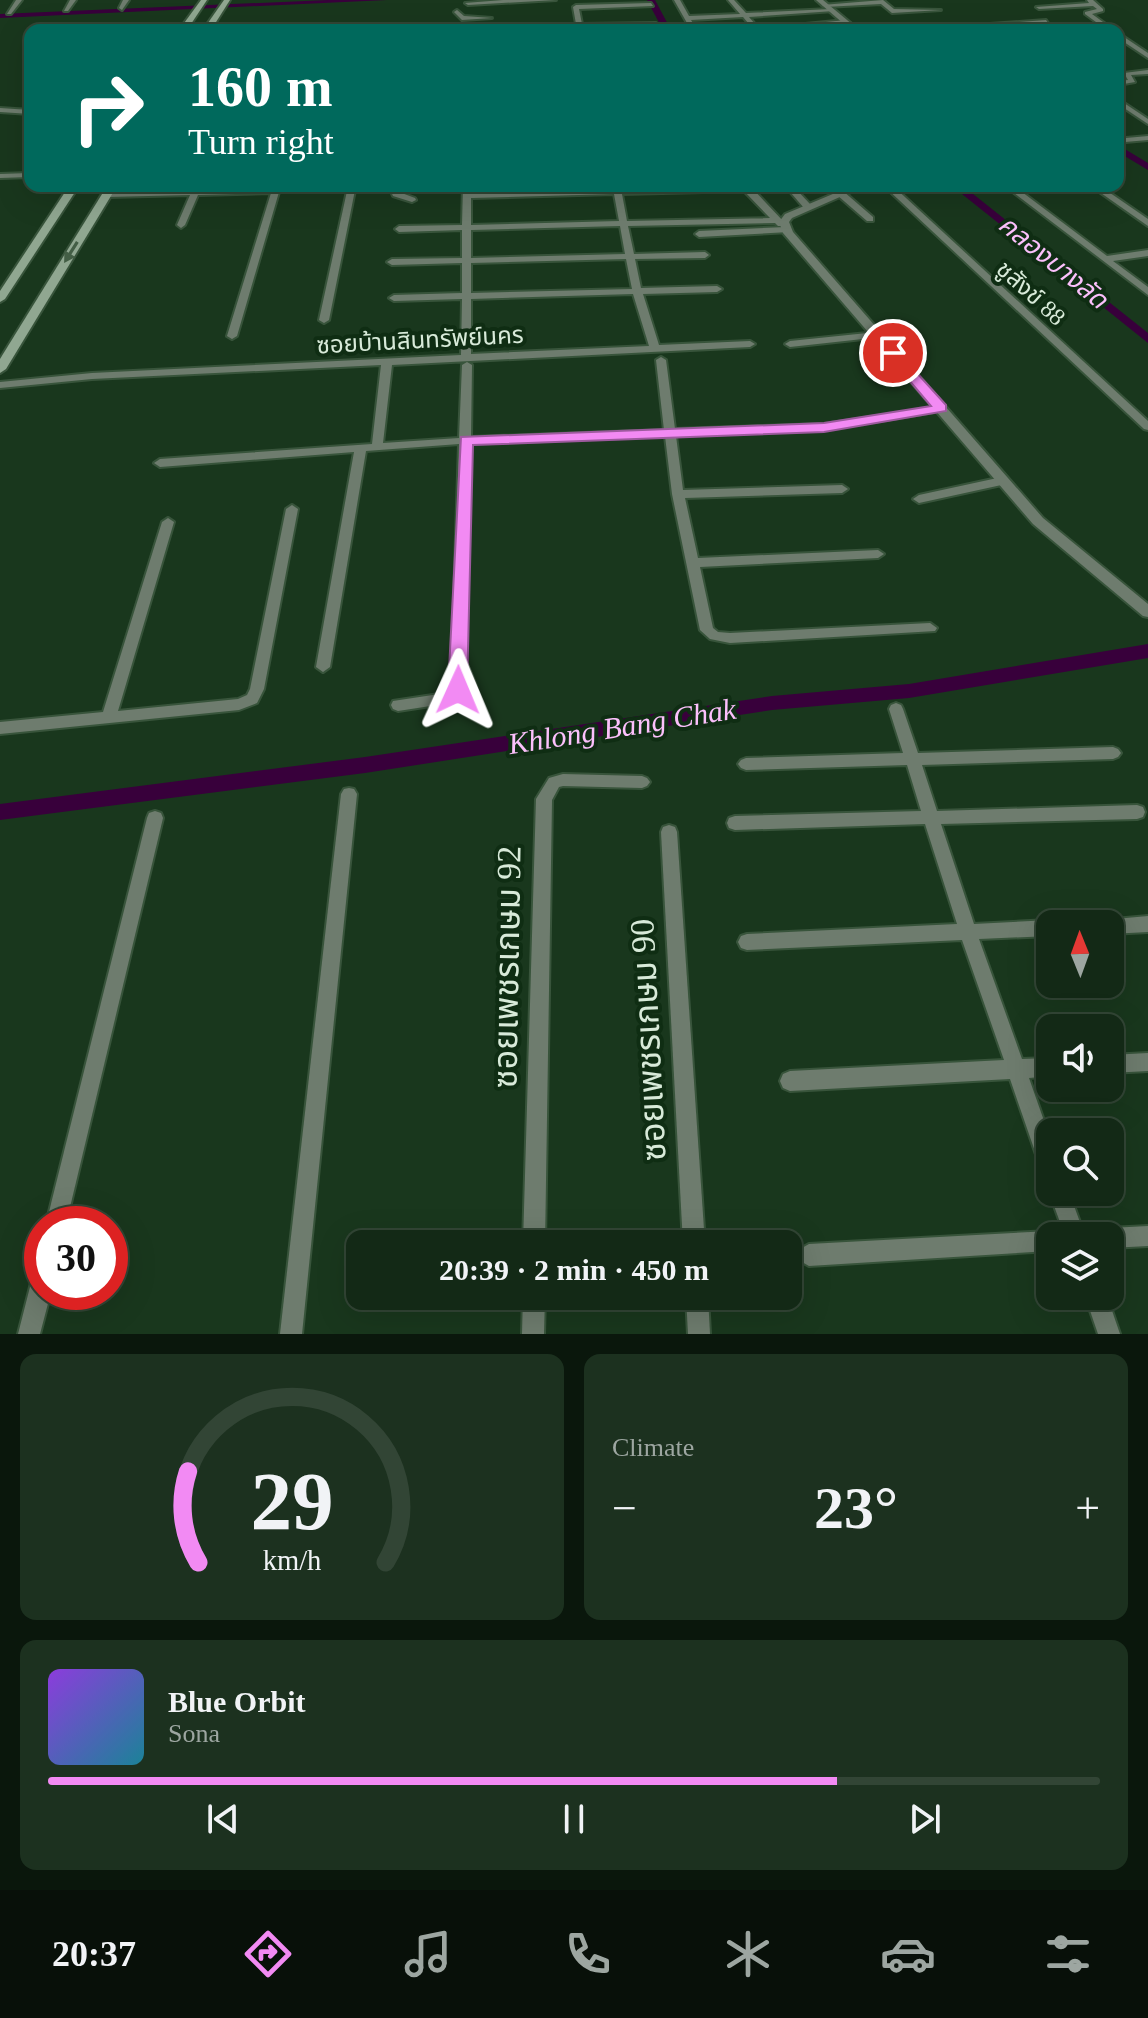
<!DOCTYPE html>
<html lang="en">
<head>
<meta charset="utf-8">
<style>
	body { margin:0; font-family:"Times New Roman","Noto Sans Thai",serif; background:#1c311f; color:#f1f3f6; height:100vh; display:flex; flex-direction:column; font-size:30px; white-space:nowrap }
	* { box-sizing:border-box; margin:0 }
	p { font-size:26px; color:#9da6a1 }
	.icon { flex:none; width:44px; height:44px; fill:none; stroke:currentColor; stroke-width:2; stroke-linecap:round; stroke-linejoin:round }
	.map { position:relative; height:1334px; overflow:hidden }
	.sheet { display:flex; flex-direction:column; gap:20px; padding:20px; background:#0a170c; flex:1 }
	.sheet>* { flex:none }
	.guide { position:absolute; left:24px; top:24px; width:1100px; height:168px; border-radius:16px; box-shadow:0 8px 32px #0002,0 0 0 2px #324535; background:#00695c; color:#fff; overflow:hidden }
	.needle { width:52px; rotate:359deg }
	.fabs { position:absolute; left:1036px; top:910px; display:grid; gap:16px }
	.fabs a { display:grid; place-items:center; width:88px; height:88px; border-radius:16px; background:#132916; box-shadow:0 8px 32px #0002,0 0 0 2px #324535; font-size:40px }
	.speed { position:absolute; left:24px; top:1206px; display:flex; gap:16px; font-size:40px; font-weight:700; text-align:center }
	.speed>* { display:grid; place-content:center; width:104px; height:104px; border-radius:50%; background:#132916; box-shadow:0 8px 32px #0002,0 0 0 2px #324535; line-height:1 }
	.speed .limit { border:12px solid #d22; background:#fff; color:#111 }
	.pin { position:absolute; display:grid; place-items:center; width:68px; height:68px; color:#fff; margin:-34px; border:4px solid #fff; border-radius:50%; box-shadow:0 2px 8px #0007 }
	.me { position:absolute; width:88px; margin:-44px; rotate:1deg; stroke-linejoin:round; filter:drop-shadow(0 0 6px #0008) }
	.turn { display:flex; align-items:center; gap:28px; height:168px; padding:0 32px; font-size:36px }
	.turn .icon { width:104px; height:104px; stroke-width:2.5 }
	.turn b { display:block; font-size:56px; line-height:68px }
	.big { font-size:60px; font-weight:800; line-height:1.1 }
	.sheet .widget { flex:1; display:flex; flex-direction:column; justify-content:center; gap:12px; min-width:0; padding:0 28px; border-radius:16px; background:#1c311f }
	.sheet .dial { align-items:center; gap:0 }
	.dial svg { height:208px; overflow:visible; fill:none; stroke:#324535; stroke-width:7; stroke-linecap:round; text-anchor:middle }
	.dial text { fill:#f1f3f6; stroke:none }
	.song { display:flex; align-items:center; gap:24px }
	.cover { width:96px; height:96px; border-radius:12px; background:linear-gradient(135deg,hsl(270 70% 55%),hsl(190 70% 35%)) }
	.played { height:8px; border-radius:4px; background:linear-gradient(90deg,#f28af3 75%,#324535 75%) }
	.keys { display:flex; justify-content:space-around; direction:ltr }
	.heat { display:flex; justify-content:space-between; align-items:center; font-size:44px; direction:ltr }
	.sheet .tiles { flex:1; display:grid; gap:20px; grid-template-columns:1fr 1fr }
	.widget:last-child { grid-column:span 2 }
	.trip { position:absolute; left:346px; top:1230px; width:456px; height:80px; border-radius:16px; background:#132916; box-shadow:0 8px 32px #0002,0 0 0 2px #324535; font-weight:800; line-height:80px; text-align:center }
	.dock { display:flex; height:128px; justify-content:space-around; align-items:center; background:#081009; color:#9da6a1 }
	.dock .icon { width:56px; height:56px }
	.dock .current { color:#f28af3 }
	.dock b { font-size:36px; color:#f1f3f6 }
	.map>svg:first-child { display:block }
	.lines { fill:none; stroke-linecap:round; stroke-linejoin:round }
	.canal { fill:#38003b; fill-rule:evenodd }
	.minor-casing { stroke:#38543b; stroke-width:4 }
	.tertiary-casing { stroke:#38543b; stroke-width:4 }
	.secondary-casing { stroke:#38543b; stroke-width:4 }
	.minor { fill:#6e7c6e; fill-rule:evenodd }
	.tertiary { fill:#6e7c6e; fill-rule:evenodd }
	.secondary { fill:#90a791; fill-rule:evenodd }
	.oneway { fill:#435e45 }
	.route { fill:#f28af3; stroke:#9d5a9e; stroke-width:2 }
	.labels { text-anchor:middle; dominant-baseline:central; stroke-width:8; stroke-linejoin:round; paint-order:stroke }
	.far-street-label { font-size:24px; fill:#d8ead9; stroke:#0f2d13 }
	.far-water-label { font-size:26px; font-style:italic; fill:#fcc0fc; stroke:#0f2d13 }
	.water-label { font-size:30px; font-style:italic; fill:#fcc0fc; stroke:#0f2d13 }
	.near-street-label { font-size:34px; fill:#d8ead9; stroke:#0f2d13 }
</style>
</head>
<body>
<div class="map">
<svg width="1148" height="1334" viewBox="0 0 1148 1334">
	<rect width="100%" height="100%" fill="#19371d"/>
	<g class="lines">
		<g class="canal">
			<polygon points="328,0 387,0 0,18 0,14"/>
			<polygon points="647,0 655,0 671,30 663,30"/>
			<polygon points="1118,145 1148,163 1148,170 1118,152"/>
			<polygon points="952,186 963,186 1148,333 1148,343"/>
			<polygon points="1148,644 1148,658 909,698 772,710 365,773 0,820 0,804 365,757 772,696 909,684"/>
		</g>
		<defs>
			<g id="minor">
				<polygon points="16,0 22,0 11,14 7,14"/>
				<polygon points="70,0 76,0 68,11 64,11"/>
				<polygon points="123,0 129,0 122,10 119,8"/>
				<polygon points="503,0 556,0 468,5 465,3"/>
				<polygon points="674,0 680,0 689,16 740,14 728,0 734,0 746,13 831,9 834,11 749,17 760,30 754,30 743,17 691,20 697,30 691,30"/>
				<polygon points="883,0 894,9 941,10 892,13 881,4 825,7 822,5"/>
				<polygon points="1087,0 1093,0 1103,9 1103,11 1092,14 1114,30 1107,30 1085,14 1085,12 1097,9 1093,6 1039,9 1036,7 1089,3"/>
				<polygon points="651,3 653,6 579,9 582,24 656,23 654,26 583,27 583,30 577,30 576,27 545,26 576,24 573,7 576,5"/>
				<polygon points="457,10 464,16 492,18 462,20 454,12"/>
				<polygon points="846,20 848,23 798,27 795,25"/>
				<polygon points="1046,20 1048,23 931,30 934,28"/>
				<polygon points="1118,33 1148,53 1148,58 1118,38"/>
				<polygon points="1148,70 1148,74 1131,75 1135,82 1118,85 1118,81 1128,80 1124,73"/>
				<polygon points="1118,99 1148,119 1148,124 1118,104"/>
				<polygon points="0,108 30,110 30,114 0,112"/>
				<polygon points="1118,135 1126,138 1148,136 1148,140 1125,142 1118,140"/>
				<polygon points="30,173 30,177 0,178 0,174"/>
				<polygon points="273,186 422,186 418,188 398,189 399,192 415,198 416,200 412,202 393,196 390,189 355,190 329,320 324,323 319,320 347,191 279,192 237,336 232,339 227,336 271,193 198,195 185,225 181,228 177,225 190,195 107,197 103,195 107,193"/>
				<path d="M 463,186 L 471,186 L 471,193 L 613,189 L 612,186 L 620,186 L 621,189 L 750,186 L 784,222 L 784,226 L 778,226 L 775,223 L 628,226 L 634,254 L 705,252 L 709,255 L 705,258 L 635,259 L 641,288 L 717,286 L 722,289 L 717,292 L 643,294 L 659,345 L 750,341 L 755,344 L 750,347 L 392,365 L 383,443 L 459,438 L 462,365 L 467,362 L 472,365 L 471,437 L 664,430 L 656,360 L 661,357 L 666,360 L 675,429 L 824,424 L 945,406 L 946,408 L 941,411 L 824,430 L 676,436 L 683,490 L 842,485 L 848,489 L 842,493 L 685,498 L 698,558 L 878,550 L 884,554 L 878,558 L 700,567 L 713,628 L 718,632 L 730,633 L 930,623 L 937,628 L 935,631 L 730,643 L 710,639 L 700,630 L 672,494 L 665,436 L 470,444 L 465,690 L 455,702 L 450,703 L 398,711 L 393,709 L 391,705 L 393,701 L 446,693 L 451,688 L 459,444 L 366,451 L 330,667 L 323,672 L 316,667 L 354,452 L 160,467 L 154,463 L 160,459 L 372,444 L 381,365 L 92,379 L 0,388 L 0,382 L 92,373 L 461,355 L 462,299 L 394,301 L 389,298 L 394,295 L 462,293 L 462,263 L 392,265 L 387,262 L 392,259 L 462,258 L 462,230 L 399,232 L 395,229 L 399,226 L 462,225 ZM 744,191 L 770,218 L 627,221 L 622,194 ZM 614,194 L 619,221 L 471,225 L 471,198 ZM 620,226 L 625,254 L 471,258 L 471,230 ZM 626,259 L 632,289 L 471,293 L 471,263 ZM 633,294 L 649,346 L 471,354 L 471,299 Z"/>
				<polygon points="785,186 793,186 810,204 810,208 804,208"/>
				<polygon points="884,186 893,186 1148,421 1148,430 1144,429"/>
				<polygon points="1005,186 1014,186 1107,256 1148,250 1148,256 1113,261 1148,287 1148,295"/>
				<polygon points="1091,186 1100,186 1148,219 1148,226"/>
				<polygon points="837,191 843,191 873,217 873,221 867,221 837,195"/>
				<polygon points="786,227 790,230 789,232 699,237 695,234 699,231"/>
				<polygon points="877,332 882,335 881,337 790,347 785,344 790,341"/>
				<polygon points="1002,477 1008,481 1006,484 919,503 913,499 919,495"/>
				<polygon points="292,505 298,509 264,689 257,703 239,710 0,734 0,722 103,712 162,522 168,518 174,522 118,711 238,699 247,695 250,689 286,509"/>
				<polygon points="896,703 901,705 903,709 918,753 1113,747 1118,749 1121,753 1118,757 1113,759 922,765 937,811 1137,805 1143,807 1145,812 1143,817 1137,819 941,824 974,924 1050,920 1057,924 1050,924 1050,936 979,939 1022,1059 1050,1058 1050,1076 1029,1078 1050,1138 1050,1176 1043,1173 1040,1166 1010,1079 790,1091 783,1088 780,1081 783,1074 790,1071 1004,1060 962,940 747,950 741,948 738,942 741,936 747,934 957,924 925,824 735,830 729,828 727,823 729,818 735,816 921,811 907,765 746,770 741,768 738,764 741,760 746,758 903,753 889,709 891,705"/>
				<polygon points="563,774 642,776 647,778 650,782 647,786 642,788 563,786 559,787 552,800 545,1244 523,1244 536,799 549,778"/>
				<polygon points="349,788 354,789 357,794 302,1334 280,1334 341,794 344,789"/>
				<polygon points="155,811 161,813 163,818 66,1224 46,1224 147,818 149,813"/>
				<polygon points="669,825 675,827 677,832 705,1244 683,1244 661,832 663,827"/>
				<polygon points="1148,916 1148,932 1110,934 1110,924 1102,924 1104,920"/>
				<polygon points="1148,1053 1148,1071 1110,1073 1110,1055"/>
				<polygon points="1050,1189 1050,1192 1069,1192 1085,1236 1065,1236 1049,1192"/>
				<polygon points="1148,1226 1148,1246 1110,1248 1110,1236 1100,1236 1103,1231 1110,1228"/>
				<polygon points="1050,1231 1058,1236 1050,1236 1050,1251 809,1266 802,1262 798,1255 802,1248 809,1244"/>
				<polygon points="42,1272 42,1292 51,1292 40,1334 18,1334 31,1283 34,1275"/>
				<polygon points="523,1296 545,1296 544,1334 522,1334"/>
				<polygon points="686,1296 708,1296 710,1334 688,1334"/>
				<polygon points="1085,1296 1107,1296 1120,1334 1098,1334"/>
			</g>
			<g id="tertiary">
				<polygon points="816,0 823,0 859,30 851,30"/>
				<polygon points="852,186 865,186 792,218 789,222 793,232 1043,518 1148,604 1148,617 1143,616 1033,524 783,233 779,222 785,214"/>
			</g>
			<g id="secondary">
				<polygon points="201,0 207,0 187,30 179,30"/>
				<polygon points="224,0 230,0 211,30 203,30"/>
				<polygon points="69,186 79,186 5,299 0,302 0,291"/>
				<polygon points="107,186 117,186 6,369 0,373 0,359"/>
			</g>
		</defs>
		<use href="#minor" class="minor-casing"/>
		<use href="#tertiary" class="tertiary-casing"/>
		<use href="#secondary" class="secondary-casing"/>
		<use href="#minor" class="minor"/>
		<use href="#tertiary" class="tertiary"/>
		<use href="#secondary" class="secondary"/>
	</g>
	<defs><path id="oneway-solid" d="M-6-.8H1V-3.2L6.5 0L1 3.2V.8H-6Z" transform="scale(2)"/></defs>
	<use class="oneway" href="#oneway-solid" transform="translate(71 252) rotate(122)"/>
	<polygon class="route" points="893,349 897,351 946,405 946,411 824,432 473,445 467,690 458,697 451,695 448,690 461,437 824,423 931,406 886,353"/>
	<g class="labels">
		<g class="far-street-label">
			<text transform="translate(1031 293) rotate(42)">ชูสังข์ 88</text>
			<text transform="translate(420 340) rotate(-3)">ซอยบ้านสินทรัพย์นคร</text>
		</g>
		<g class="far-water-label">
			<text transform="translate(1053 262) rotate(39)">คลองบางลัด</text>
		</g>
		<g class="water-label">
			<text transform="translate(622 726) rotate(-9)">Khlong Bang Chak</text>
		</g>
		<g class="near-street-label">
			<text transform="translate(507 967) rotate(-89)">ซอยเพชรเกษม 92</text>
			<text transform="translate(648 1040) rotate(-93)">ซอยเพชรเกษม 90</text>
		</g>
	</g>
</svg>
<div class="fabs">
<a><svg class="needle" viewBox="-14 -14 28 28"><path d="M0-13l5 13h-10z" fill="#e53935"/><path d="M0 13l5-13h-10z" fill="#9da6a1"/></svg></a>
<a><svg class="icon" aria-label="sound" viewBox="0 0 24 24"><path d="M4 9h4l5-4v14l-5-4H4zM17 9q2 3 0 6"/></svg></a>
<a><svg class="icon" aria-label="search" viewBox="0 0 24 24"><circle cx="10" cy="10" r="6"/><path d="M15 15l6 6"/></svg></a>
<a><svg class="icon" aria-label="layers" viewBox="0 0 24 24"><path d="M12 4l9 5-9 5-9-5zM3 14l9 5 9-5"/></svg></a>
</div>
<div class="speed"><div class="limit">30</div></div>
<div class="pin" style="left:893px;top:353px;background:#d93025"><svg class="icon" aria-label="arrive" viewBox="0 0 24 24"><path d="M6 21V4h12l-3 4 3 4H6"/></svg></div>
<svg class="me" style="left:458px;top:690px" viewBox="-20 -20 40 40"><path d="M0-17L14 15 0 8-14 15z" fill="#f28af3" stroke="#fff" stroke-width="4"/></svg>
<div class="trip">20:39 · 2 min · 450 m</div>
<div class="guide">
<div class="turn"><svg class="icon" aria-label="right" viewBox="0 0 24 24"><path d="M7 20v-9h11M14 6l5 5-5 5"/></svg><div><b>160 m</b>Turn right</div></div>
</div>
</div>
<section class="sheet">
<div class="tiles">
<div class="widget dial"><svg viewBox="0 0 100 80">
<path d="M14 69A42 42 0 1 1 86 69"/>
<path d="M14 69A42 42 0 0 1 10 34" stroke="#f28af3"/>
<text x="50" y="56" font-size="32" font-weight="700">29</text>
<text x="50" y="72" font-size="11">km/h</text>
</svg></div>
<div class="widget"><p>Climate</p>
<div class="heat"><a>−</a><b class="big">23°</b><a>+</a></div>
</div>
<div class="widget">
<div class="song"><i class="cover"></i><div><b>Blue Orbit</b><p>Sona</p></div></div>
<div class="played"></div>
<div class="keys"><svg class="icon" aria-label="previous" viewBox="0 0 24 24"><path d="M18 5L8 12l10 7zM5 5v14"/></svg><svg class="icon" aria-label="pause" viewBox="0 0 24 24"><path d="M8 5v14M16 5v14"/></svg><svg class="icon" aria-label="next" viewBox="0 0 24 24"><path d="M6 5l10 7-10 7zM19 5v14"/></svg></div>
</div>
</div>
</section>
<nav class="dock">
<b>20:37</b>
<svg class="icon current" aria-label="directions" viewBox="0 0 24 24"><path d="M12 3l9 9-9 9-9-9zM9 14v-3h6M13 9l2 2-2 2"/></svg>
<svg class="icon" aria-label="music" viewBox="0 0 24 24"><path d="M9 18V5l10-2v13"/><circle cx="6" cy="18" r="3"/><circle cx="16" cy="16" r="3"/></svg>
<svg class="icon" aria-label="phone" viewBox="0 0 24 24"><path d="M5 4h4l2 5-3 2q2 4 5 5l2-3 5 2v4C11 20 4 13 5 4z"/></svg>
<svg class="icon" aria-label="climate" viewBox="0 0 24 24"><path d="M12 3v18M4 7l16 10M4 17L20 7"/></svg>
<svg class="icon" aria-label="car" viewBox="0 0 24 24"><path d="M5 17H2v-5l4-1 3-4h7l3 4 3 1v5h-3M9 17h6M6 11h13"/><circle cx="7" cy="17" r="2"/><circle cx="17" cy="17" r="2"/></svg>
<svg class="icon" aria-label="filters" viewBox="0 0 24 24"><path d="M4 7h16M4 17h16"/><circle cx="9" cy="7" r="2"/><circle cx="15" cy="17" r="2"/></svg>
</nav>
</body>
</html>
